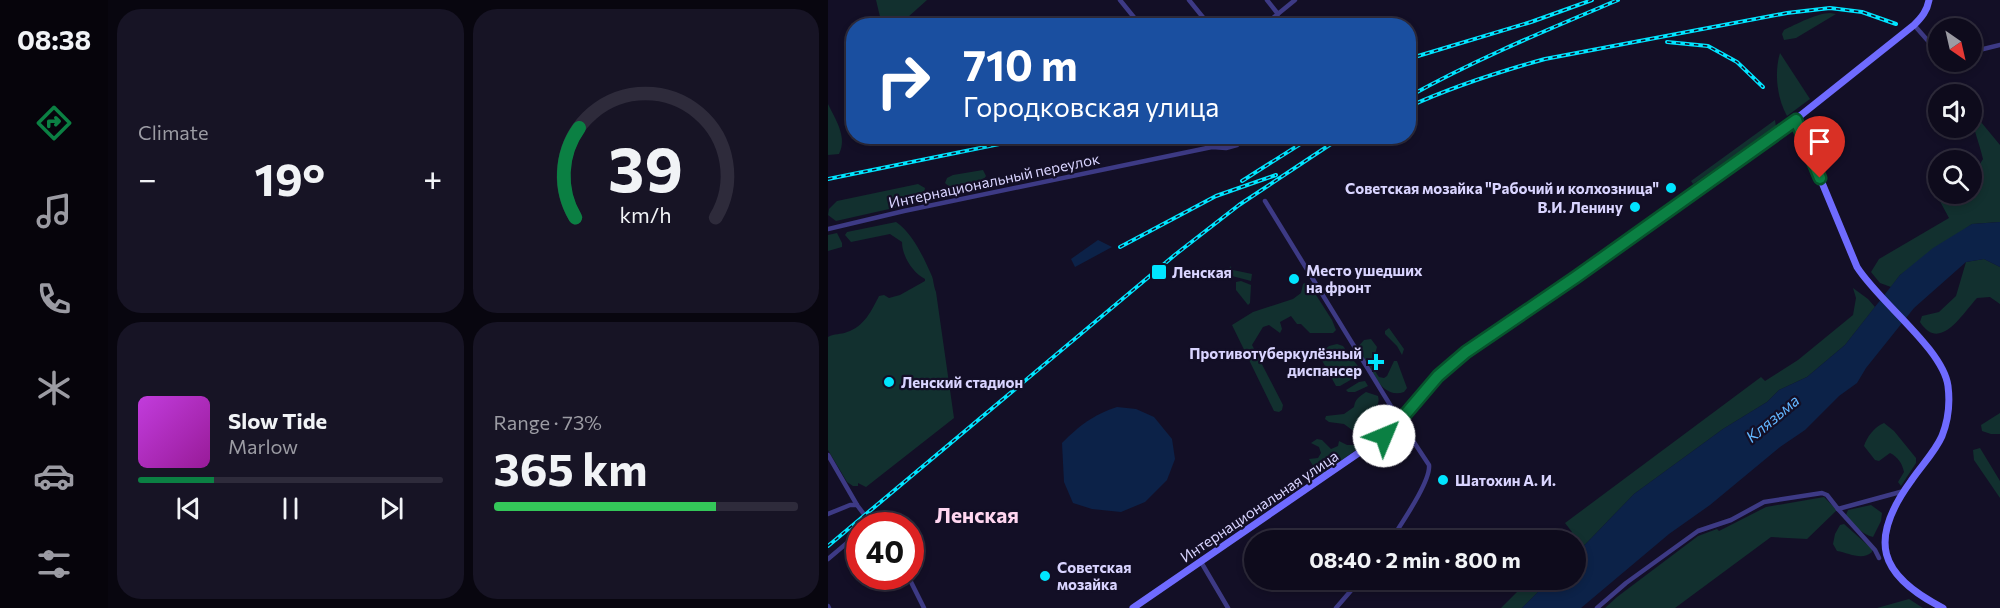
<!DOCTYPE html>
<html lang="en">
<head>
<meta charset="utf-8">
<style>
	body { margin:0; font-family:Commissioner,sans-serif; background:#171425; color:#f1f3f6; height:100vh; display:flex; flex-direction:column; font-size:22px; white-space:nowrap }
	* { box-sizing:border-box; margin:0 }
	p { font-size:20px; color:#9b9ba3 }
	.icon { flex:none; width:33px; height:33px; fill:none; stroke:currentColor; stroke-width:2; stroke-linecap:round; stroke-linejoin:round }
	.map { position:relative; flex:1; overflow:hidden }
	.panel { display:flex; flex-direction:column; gap:9px; padding:9px; background:#08060f; width:720px }
	.panel>* { flex:none }
	.hud { position:absolute; left:18px; top:18px; width:570px; height:126px; border-radius:24px; box-shadow:0 3px 9px #0003,0 0 0 2px #2e2b3b; background:#1a4fa0; color:#fff; overflow:hidden }
	.needle { width:39px; rotate:146deg }
	.fabs { position:absolute; left:1100px; top:18px; display:grid; gap:12px }
	.fabs a { display:grid; place-items:center; width:54px; height:54px; border-radius:50%; background:#0e0b1c; box-shadow:0 3px 9px #0003,0 0 0 2px #2e2b3b; font-size:30px }
	.speed { position:absolute; left:18px; top:512px; display:flex; gap:12px; font-size:30px; font-weight:700; text-align:center }
	.speed>* { display:grid; place-content:center; width:78px; height:78px; border-radius:50%; background:#0e0b1c; box-shadow:0 3px 9px #0003,0 0 0 2px #2e2b3b; line-height:1 }
	.speed .limit { border:9px solid #d22; background:#fff; color:#111 }
	.pin { position:absolute; display:grid; place-items:center; width:51px; height:51px; color:#fff; margin:-62px -26px; border-radius:50% 50% 50% 0; rotate:-45deg; box-shadow:0 0 6px #0007 }
	.pin .icon { rotate:45deg }
	.me { position:absolute; width:66px; margin:-33px; rotate:45deg; stroke-linejoin:round; filter:drop-shadow(0 0 4px #0008) }
	.turn { display:flex; align-items:center; gap:21px; height:126px; padding:0 18px; font-size:27px }
	.turn .icon { width:78px; height:78px; stroke-width:2.5 }
	.turn b { display:block; font-size:42px; line-height:51px }
	.big { font-size:45px; font-weight:700; line-height:1.1 }
	.panel .card { flex:1; display:flex; flex-direction:column; justify-content:center; gap:9px; min-width:0; padding:0 21px; border-radius:24px; background:#171425 }
	.panel .dial { align-items:center; gap:0 }
	.dial svg { height:156px; overflow:visible; fill:none; stroke:#2e2b3b; stroke-width:7; stroke-linecap:round; text-anchor:middle }
	.dial text { fill:#f1f3f6; stroke:none }
	.song { display:flex; align-items:center; gap:18px }
	.cover { width:72px; height:72px; border-radius:9px; background:linear-gradient(135deg,hsl(290 70% 55%),hsl(300 70% 35%)) }
	.played { height:6px; border-radius:3px; background:linear-gradient(90deg,#0b8043 25%,#2e2b3b 25%) }
	.keys { display:flex; justify-content:space-around; direction:ltr }
	.heat { display:flex; justify-content:space-between; align-items:center; font-size:33px; direction:ltr }
	.charge { height:9px; border-radius:4px; background:linear-gradient(90deg,#34c759 73%,#2e2b3b 0) }
	.panel .tiles { flex:1; display:grid; gap:9px; grid-template-columns:repeat(2,1fr) }
	.trip { position:absolute; left:416px; top:530px; width:342px; height:60px; border-radius:30px; background:#0e0b1c; box-shadow:0 3px 9px #0003,0 0 0 2px #2e2b3b; font-weight:700; line-height:60px; text-align:center }
	main { display:flex; flex:1; min-height:0 }
	.dock { display:flex; flex-direction:column; width:108px; justify-content:space-around; align-items:center; background:#06040b; color:#9b9ba3 }
	.dock .icon { width:42px; height:42px }
	.dock .current { color:#0b8043 }
	.dock b { font-size:27px; color:#f1f3f6 }
	.map>svg:first-child { display:block }
	.green { fill:#12302f }
	.water { fill:#0c2248 }
	.lines { fill:none; stroke-linecap:round; stroke-linejoin:round }
	.street { stroke:#3d3a85; stroke-width:4.5 }
	.secondary { stroke:#6f6bff; stroke-width:7 }
	.rail-casing { stroke:#00e5ff; stroke-width:4 }
	.rail { stroke:#130f26; stroke-width:1.5; stroke-dasharray:4.5; stroke-linecap:butt }
	.route-casing { stroke:#07532c; stroke-width:15 }
	.route { stroke:#0b8043; stroke-width:10 }
	.poi-dot { fill:#00e5ff; stroke:#130f26; stroke-width:2 }
	.labels { text-anchor:middle; dominant-baseline:central; stroke-width:4.5; stroke-linejoin:round; paint-order:stroke }
	.street-label { font-size:15px; fill:#d9d4ff; stroke:#130f26 }
	.poi-label { font-size:15px; font-weight:bold; fill:#d9d4ff; stroke:#130f26; text-anchor:start }
	.water-label { font-size:16px; font-style:italic; fill:#62b6ff; stroke:#130f26 }
	.district-label { font-size:21px; font-weight:bold; fill:#ffd6f0; stroke:#130f26 }
</style>
</head>
<body>
<main>
<nav class="dock">
<b>08:38</b>
<svg class="icon current" aria-label="directions" viewBox="0 0 24 24"><path d="M12 3l9 9-9 9-9-9zM9 14v-3h6M13 9l2 2-2 2"/></svg>
<svg class="icon" aria-label="music" viewBox="0 0 24 24"><path d="M9 18V5l10-2v13"/><circle cx="6" cy="18" r="3"/><circle cx="16" cy="16" r="3"/></svg>
<svg class="icon" aria-label="phone" viewBox="0 0 24 24"><path d="M5 4h4l2 5-3 2q2 4 5 5l2-3 5 2v4C11 20 4 13 5 4z"/></svg>
<svg class="icon" aria-label="climate" viewBox="0 0 24 24"><path d="M12 3v18M4 7l16 10M4 17L20 7"/></svg>
<svg class="icon" aria-label="car" viewBox="0 0 24 24"><path d="M5 17H2v-5l4-1 3-4h7l3 4 3 1v5h-3M9 17h6M6 11h13"/><circle cx="7" cy="17" r="2"/><circle cx="17" cy="17" r="2"/></svg>
<svg class="icon" aria-label="filters" viewBox="0 0 24 24"><path d="M4 7h16M4 17h16"/><circle cx="9" cy="7" r="2"/><circle cx="15" cy="17" r="2"/></svg>
</nav>
<section class="panel">
<div class="tiles">
<div class="card"><p>Climate</p>
<div class="heat"><a>−</a><b class="big">19°</b><a>+</a></div>
</div>
<div class="card dial"><svg viewBox="0 0 100 80">
<path d="M14 69A42 42 0 1 1 86 69"/>
<path d="M14 69A42 42 0 0 1 16 23" stroke="#0b8043"/>
<text x="50" y="56" font-size="32" font-weight="700">39</text>
<text x="50" y="72" font-size="11">km/h</text>
</svg></div>
<div class="card">
<div class="song"><i class="cover"></i><div><b>Slow Tide</b><p>Marlow</p></div></div>
<div class="played"></div>
<div class="keys"><svg class="icon" aria-label="previous" viewBox="0 0 24 24"><path d="M18 5L8 12l10 7zM5 5v14"/></svg><svg class="icon" aria-label="pause" viewBox="0 0 24 24"><path d="M8 5v14M16 5v14"/></svg><svg class="icon" aria-label="next" viewBox="0 0 24 24"><path d="M6 5l10 7-10 7zM19 5v14"/></svg></div>
</div>
<div class="card"><p>Range · 73%</p><b class="big">365 km</b><div class="charge"></div></div>
</div>
</section>
<div class="map">
<svg width="1172" height="608" viewBox="0 0 1172 608">
	<rect width="100%" height="100%" fill="#130f26"/>
	<g class="green">
		<polygon points="48,0 99,0 70,26 54,25"/>
		<path d="M 1002,13 L 1008,14 L 968,38 L 956,40 L 954,34 L 956,30 C 968,24 990,13 1002,13 Z"/>
		<path d="M 952,53 L 982,99 L 959,116 C 949,98 946,73 952,53 Z"/>
		<path d="M 0,104 C 7,119 20,137 11,154 L 0,155 Z"/>
		<path d="M 1143,110 L 1172,145 L 1172,222 L 1144,224 L 1072,275 L 1063,287 L 1052,283 L 1043,272 L 1051,259 L 1121,218 L 1107,192 L 1106,182 L 1110,181 L 1110,194 L 1143,194 L 1143,164 L 1152,164 L 1155,159 C 1152,145 1143,123 1143,110 Z"/>
		<polygon points="947,120 948,127 865,184 863,181"/>
		<path d="M 155,170 L 158,176 L 149,189 C 138,190 125,191 117,183 L 119,178 L 125,175 Z"/>
		<polygon points="90,184 97,188 96,193 79,205 8,221 0,215 1,209 9,201"/>
		<path d="M 68,222 C 84,233 95,256 103,274 C 106,280 105,285 108,292 L 126,418 L 38,487 L 30,483 L 30,486 L 25,486 L 19,482 L 0,450 L 0,337 C 7,333 12,335 19,332 C 36,327 44,310 51,296 L 56,295 L 61,298 L 72,295 L 97,281 L 97,279 C 85,273 74,256 74,242 L 62,234 L 23,242 L 17,235 L 19,232 Z"/>
		<polygon points="9,233 14,243 14,247 0,251 0,235"/>
		<path d="M 1156,259 L 1172,267 L 1172,304 L 1162,297 L 1149,298 C 1134,314 1112,353 1092,322 L 1094,316 L 1111,312 L 1128,296 L 1138,262 Z"/>
		<polygon points="402,266 405,270 424,274 423,281 404,276 401,272"/>
		<polygon points="413,281 423,285 422,303 420,305 408,290 408,282"/>
		<polygon points="477,283 481,284 504,320 508,330 505,333 482,333 473,324 469,324 463,316 452,322 454,329 452,333 441,325 435,327 424,345 455,405 454,410 451,412 446,411 404,325 425,312 465,299 473,293 475,284"/>
		<polygon points="1025,288 1040,299 1047,307 1017,345 979,377 951,390 939,402 895,429 806,494 747,555 747,540 738,540 744,532 737,523 933,377 937,381 970,360 1025,315 1028,298"/>
		<polygon points="561,328 576,349 574,355 569,346 557,334 557,331"/>
		<path d="M 543,339 L 549,347 C 545,364 539,359 551,377 L 556,378 L 559,376 L 566,361 L 569,361 L 579,388 L 576,392 C 553,401 539,363 530,347 L 536,340 Z"/>
		<polygon points="509,344 515,346 532,369 531,375 512,386 508,386 491,355 501,346"/>
		<polygon points="537,381 540,386 527,392 520,392 518,390 531,382"/>
		<path d="M 538,392 L 550,396 C 553,405 545,409 543,417 L 548,429 L 543,436 L 535,438 L 516,424 L 501,422 L 497,419 L 498,416 L 516,414 L 526,407 C 527,399 532,396 538,392 Z"/>
		<polygon points="1172,413 1172,434 1163,434 1154,431 1153,425"/>
		<path d="M 1056,423 L 1066,431 L 1088,458 L 1088,463 L 1073,486 L 1070,482 L 1076,472 C 1074,463 1070,457 1062,453 L 1051,461 L 1047,460 L 1036,446 C 1039,437 1046,427 1056,423 Z"/>
		<polygon points="489,439 494,440 503,449 510,446 511,441 519,445 530,445 532,447 495,474 490,474 481,459 490,458 493,453 491,447 483,443"/>
		<polygon points="1152,448 1172,481 1172,498 1146,460 1145,450"/>
		<polygon points="996,497 1009,510 979,539 943,537 847,608 777,608 789,597 870,536 889,529 891,531 938,507"/>
		<path d="M 1043,505 L 1054,513 L 1053,521 L 1045,537 C 1034,535 1024,523 1018,515 L 1020,510 Z"/>
		<path d="M 1016,524 L 1044,549 L 1044,552 C 1034,561 1021,553 1009,551 L 1005,544 L 1007,534 L 1012,525 Z"/>
		<polygon points="702,579 723,579 694,608 673,608"/>
		<polygon points="1081,599 1095,608 1049,608"/>
	</g>
	<g class="water">
		<polygon points="1172,222 1172,267 1156,259 1138,262 1086,308 1038,368 1029,383 1011,396 977,430 952,447 882,505 841,534 753,608 694,608 723,579 747,579 747,555 806,494 895,429 939,402 951,390 979,377 1017,345 1072,275 1105,248 1144,224"/>
		<polygon points="270,240 284,247 247,267 243,259"/>
		<path d="M 289,407 L 308,409 L 326,417 L 344,439 L 347,459 L 339,480 L 317,502 L 293,512 L 264,509 L 245,503 L 236,482 L 234,443 C 252,425 265,415 289,407 Z"/>
	</g>
	<g class="lines">
		<g class="street">
			<polyline points="292,0 313,26"/>
			<polyline points="361,0 382,26"/>
			<polyline points="439,0 450,14"/>
			<polyline points="1086,25 1101,42 1110,48"/>
			<polyline points="435,26 467,0"/>
			<polyline points="1143,52 1172,45"/>
			<path d="M 437,201 L 572,421 L 601,465 C 603,481 573,524 563,540"/>
			<polyline points="0,229 76,211 384,147 398,148 409,145"/>
			<polyline points="0,455 29,505 44,525"/>
			<polyline points="1010,509 1047,550 1051,558"/>
			<polyline points="0,514 22,505 29,505"/>
			<polyline points="0,559 19,543 32,535"/>
			<polyline points="373,562 400,608"/>
			<polyline points="80,576 96,608"/>
			<polyline points="0,606 1,608"/>
			<polyline points="508,608 533,579"/>
			<polyline points="769,608 798,583 870,531 903,520 936,502 994,493 999,495 1010,509 1076,491"/>
		</g>
		<g class="secondary">
			<path d="M 968,120 L 1029,267 C 1051,302 1115,349 1120,386 C 1122,402 1120,421 1114,436 C 1107,452 1093,466 1083,481 C 1040,540 1050,575 1115,608"/>
			<path d="M 305,608 L 564,430 L 610,376 L 638,352 L 730,290 L 953,131 L 1086,25 C 1094,17 1099,11 1101,0"/>
		</g>
		<defs>
			<g id="rail">
				<polyline points="839,42 880,46 909,62 935,87"/>
				<polyline points="580,59 703,22 764,0"/>
				<path d="M 580,97 C 648,59 719,30 790,0"/>
				<path d="M 580,107 C 624,87 670,72 717,59 L 959,13 L 1002,8 L 1034,12 L 1068,24"/>
				<polyline points="0,179 211,136"/>
				<polyline points="414,181 485,136"/>
				<polyline points="292,247 388,196 448,175"/>
				<polyline points="0,546 348,254 411,205 515,136"/>
			</g>
		</defs>
		<use href="#rail" class="rail-casing"/>
		<use href="#rail" class="rail"/>
	</g>
	<g class="lines">
		<defs>
			<polyline id="route" points="556,436 564,430 610,376 638,352 748,277 968,120 992,178"/>
		</defs>
		<use href="#route" class="route-casing"/>
		<use href="#route" class="route"/>
	</g>
	<g class="poi-dot">
		<circle cx="843" cy="188" r="6"/>
		<circle cx="807" cy="207" r="6"/>
		<rect x="323" y="264" width="16" height="16" rx="3"/>
		<circle cx="466" cy="279" r="6"/>
		<path d="M545 353h6v6h6v6h-6v6h-6v-6h-6v-6h6z"/>
		<circle cx="61" cy="382" r="6"/>
		<circle cx="615" cy="480" r="6"/>
		<circle cx="217" cy="576" r="6"/>
	</g>
	<g class="labels">
		<g class="street-label">
			<text transform="translate(166 180) rotate(-12)">Интернациональный переулок</text>
			<text transform="translate(431 506) rotate(-34)">Интернациональная улица</text>
		</g>
		<g class="poi-label">
			<text x="831" y="188" text-anchor="end">Советская мозайка "Рабочий и колхозница"</text>
			<text x="795" y="207" text-anchor="end">В.И. Ленину</text>
			<text x="478" y="270">Место ушедших<tspan x="478" dy="17">на фронт</tspan></text>
			<text x="344" y="272">Ленская</text>
			<text x="534" y="353" text-anchor="end">Противотуберкулёзный<tspan x="534" dy="17">диспансер</tspan></text>
			<text x="73" y="382">Ленский стадион</text>
			<text x="627" y="480">Шатохин А. И.</text>
			<text x="229" y="567">Советская<tspan x="229" dy="17">мозайка</tspan></text>
		</g>
		<g class="water-label">
			<text transform="translate(944 418) rotate(-40)">Клязьма</text>
		</g>
		<g class="district-label">
			<text x="149" y="514">Ленская</text>
		</g>
	</g>
</svg>
<div class="fabs">
<a><svg class="needle" viewBox="-14 -14 28 28"><path d="M0-13l5 13h-10z" fill="#e53935"/><path d="M0 13l5-13h-10z" fill="#9b9ba3"/></svg></a>
<a><svg class="icon" aria-label="sound" viewBox="0 0 24 24"><path d="M4 9h4l5-4v14l-5-4H4zM17 9q2 3 0 6"/></svg></a>
<a><svg class="icon" aria-label="search" viewBox="0 0 24 24"><circle cx="10" cy="10" r="6"/><path d="M15 15l6 6"/></svg></a>
</div>
<div class="speed"><div class="limit">40</div></div>
<div class="pin" style="left:992px;top:178px;background:#d93025"><svg class="icon" aria-label="arrive" viewBox="0 0 24 24"><path d="M6 21V4h12l-3 4 3 4H6"/></svg></div>
<svg class="me" style="left:556px;top:436px" viewBox="-20 -20 40 40"><circle r="19" fill="#fff"/><path d="M0-13L10 11 0 6-10 11z" fill="#0b8043"/></svg>
<div class="trip">08:40 · 2 min · 800 m</div>
<div class="hud">
<div class="turn"><svg class="icon" aria-label="right" viewBox="0 0 24 24"><path d="M7 20v-9h11M14 6l5 5-5 5"/></svg><div><b>710 m</b>Городковская улица</div></div>
</div>
</div>
</main>
</body>
</html>
